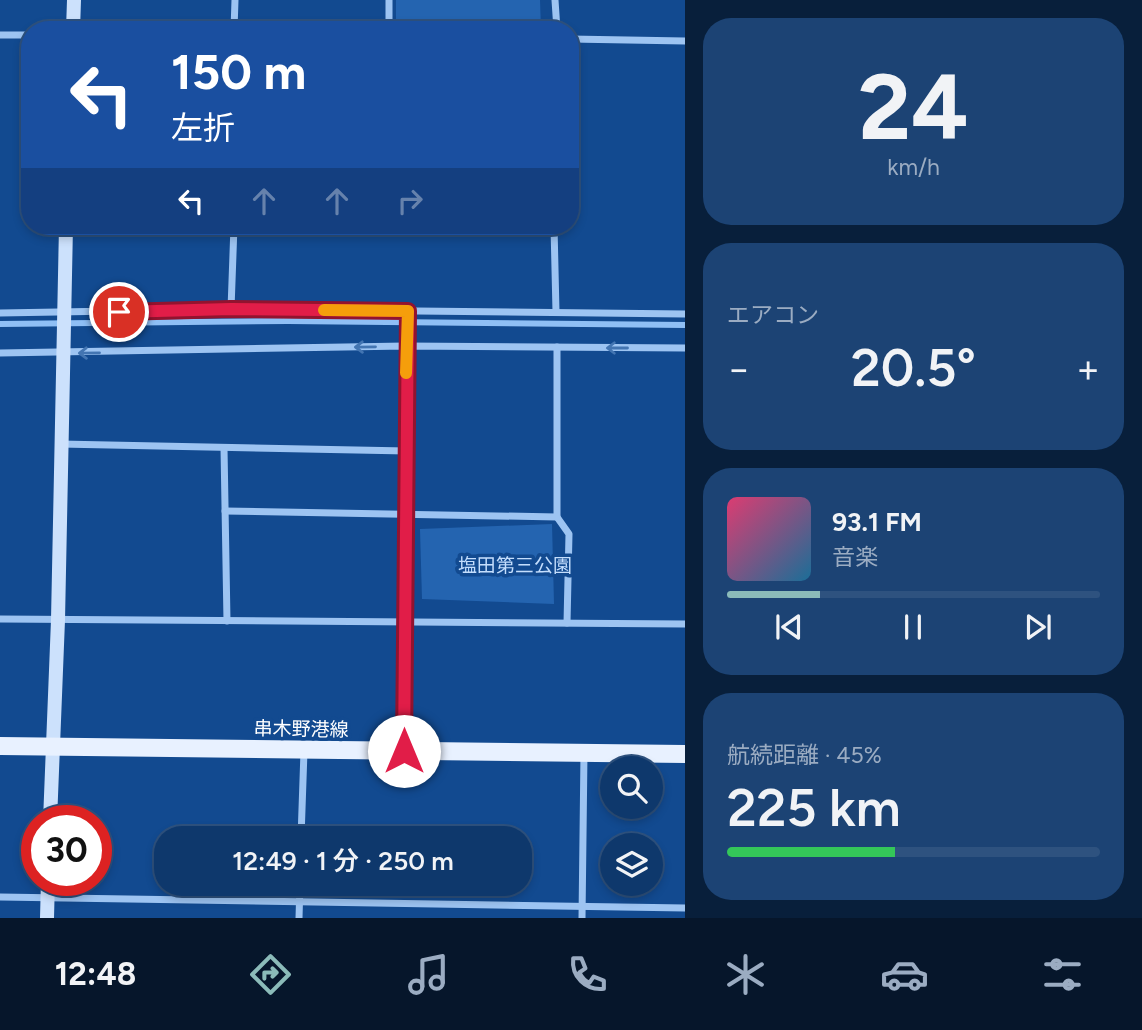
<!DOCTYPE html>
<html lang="ja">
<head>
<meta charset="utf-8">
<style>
	body { margin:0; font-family:Figtree,"Noto Sans JP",sans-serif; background:#1c4374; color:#f1f3f6; height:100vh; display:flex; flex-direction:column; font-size:26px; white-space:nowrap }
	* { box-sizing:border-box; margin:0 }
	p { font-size:23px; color:#9bacc2 }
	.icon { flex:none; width:38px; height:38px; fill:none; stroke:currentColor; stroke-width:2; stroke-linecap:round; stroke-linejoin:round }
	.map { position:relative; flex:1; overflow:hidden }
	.side { display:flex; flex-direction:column; gap:18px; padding:18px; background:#081f3b; width:457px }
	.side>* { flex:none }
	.top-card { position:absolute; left:21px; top:21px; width:558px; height:214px; border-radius:28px; box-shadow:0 4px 10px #0003,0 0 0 2px #2e527f; background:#1a4fa0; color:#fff; overflow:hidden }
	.buttons { position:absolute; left:600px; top:756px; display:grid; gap:14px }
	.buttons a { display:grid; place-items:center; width:63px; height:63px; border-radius:50%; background:#0e386c; box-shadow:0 4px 10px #0003,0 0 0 2px #2e527f; font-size:35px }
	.speed { position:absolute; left:21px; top:805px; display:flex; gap:14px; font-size:35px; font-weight:700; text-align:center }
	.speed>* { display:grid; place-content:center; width:91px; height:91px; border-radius:50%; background:#0e386c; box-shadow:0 4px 10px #0003,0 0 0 2px #2e527f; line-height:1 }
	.speed .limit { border:10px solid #d22; background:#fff; color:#111 }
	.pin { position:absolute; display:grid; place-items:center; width:60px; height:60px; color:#fff; margin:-30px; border:4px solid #fff; border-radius:50%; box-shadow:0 2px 7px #0007 }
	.me { position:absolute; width:77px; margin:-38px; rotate:0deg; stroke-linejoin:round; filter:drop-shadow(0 0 5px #0008) }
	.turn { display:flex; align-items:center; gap:24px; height:147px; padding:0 35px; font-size:32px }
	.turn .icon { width:91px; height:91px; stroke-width:2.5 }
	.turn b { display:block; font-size:49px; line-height:60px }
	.lanes { display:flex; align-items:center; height:66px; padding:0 35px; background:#0003; justify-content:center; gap:35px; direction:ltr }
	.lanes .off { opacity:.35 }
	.big { font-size:52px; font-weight:600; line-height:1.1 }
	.side .widget { flex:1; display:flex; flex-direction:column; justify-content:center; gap:10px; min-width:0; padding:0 24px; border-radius:28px; background:#1c4374 }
	.side .dial { align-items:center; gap:0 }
	.dial b { font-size:91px; line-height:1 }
	.song { display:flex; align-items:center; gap:21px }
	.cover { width:84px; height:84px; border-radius:10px; background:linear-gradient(135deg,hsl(340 70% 55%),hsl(200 70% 35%)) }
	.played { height:7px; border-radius:4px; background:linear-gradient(90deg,#8bbbb9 25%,#2e527f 25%) }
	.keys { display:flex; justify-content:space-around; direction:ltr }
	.heat { display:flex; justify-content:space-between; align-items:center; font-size:38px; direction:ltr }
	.charge { height:10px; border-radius:5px; background:linear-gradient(90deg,#34c759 45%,#2e527f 0) }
	.trip { position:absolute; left:154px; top:826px; width:378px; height:70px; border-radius:28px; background:#0e386c; box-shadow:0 4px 10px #0003,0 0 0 2px #2e527f; font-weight:600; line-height:70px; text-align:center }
	.dock { display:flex; height:112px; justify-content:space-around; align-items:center; background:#06162b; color:#9bacc2 }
	.dock .icon { width:49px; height:49px }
	.dock .current { color:#8bbbb9 }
	.dock b { font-size:32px; color:#f1f3f6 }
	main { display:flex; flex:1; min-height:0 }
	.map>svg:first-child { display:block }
	.green { fill:#2464b0 }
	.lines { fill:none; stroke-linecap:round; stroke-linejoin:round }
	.stream { stroke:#8fbff5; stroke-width:6 }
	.street { stroke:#9dc4f2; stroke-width:7 }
	.secondary { stroke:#cce1fc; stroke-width:14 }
	.primary { stroke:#e8f1ff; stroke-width:18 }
	.oneway { stroke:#4375b2 }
	.route-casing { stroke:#92132f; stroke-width:18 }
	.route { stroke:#e11d48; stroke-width:12 }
	.slow { stroke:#f59e0b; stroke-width:12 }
	.labels { text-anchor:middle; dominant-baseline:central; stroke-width:7; stroke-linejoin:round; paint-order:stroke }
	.park-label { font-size:19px; fill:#c4defd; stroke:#124a90 }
	.street-label { font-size:19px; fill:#fff; stroke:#124a90 }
</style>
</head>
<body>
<main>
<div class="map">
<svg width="686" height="918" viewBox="0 0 686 918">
	<rect width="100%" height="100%" fill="#124a90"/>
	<g class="green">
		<polygon points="396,0 540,0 541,30 396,30"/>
		<polygon points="552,524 554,604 422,599 420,529"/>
	</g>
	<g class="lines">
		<polyline class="stream" points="0,324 288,321 686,325"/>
		<g class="street">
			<polyline points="555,0 557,30"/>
			<polyline points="234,30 235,0"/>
			<polyline points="389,30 389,0"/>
			<polyline points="0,35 30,35"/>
			<polyline points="570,39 686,41"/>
			<polyline points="554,226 556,312"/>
			<polyline points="231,309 234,226"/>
			<polyline points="0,313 231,309 686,314"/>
			<polyline points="557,347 557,517 569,534 567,623"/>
			<polyline points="0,353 405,346 686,348"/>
			<polyline points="60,444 407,451"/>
			<polyline points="224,448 227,621"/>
			<polyline points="225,511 557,517"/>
			<polyline points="0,619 686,624"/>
			<polyline points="404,751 408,311"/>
			<polyline points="301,838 304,751"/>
			<polyline points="0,897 686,908"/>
			<polyline points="299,918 300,884"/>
			<polyline points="582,918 584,753"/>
		</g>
		<g class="secondary">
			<polyline points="73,30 74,0"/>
			<polyline points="50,821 58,620 66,226"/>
			<polyline points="47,918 48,880"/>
		</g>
		<polyline class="primary" points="0,746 686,754"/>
	</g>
	<defs><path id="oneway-shaft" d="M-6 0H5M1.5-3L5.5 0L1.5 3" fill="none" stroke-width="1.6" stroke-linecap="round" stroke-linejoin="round" transform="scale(1.75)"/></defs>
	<g class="oneway">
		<use href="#oneway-shaft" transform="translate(365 347) rotate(179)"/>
		<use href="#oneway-shaft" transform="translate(617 348) rotate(-180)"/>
		<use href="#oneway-shaft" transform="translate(89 353) rotate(179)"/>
	</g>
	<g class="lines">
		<defs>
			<polyline id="route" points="119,312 231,309 408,311 404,751"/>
		</defs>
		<use href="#route" class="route-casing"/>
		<use href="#route" class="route"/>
		<polyline class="slow" points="324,310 408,311 406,373"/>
	</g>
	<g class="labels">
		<g class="park-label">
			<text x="515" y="565">塩田第三公園</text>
		</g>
		<g class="street-label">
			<text transform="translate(301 729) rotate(1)">串木野港線</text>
		</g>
	</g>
</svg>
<div class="buttons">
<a><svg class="icon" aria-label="search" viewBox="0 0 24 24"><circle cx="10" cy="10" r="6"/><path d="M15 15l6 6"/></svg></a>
<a><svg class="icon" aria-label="layers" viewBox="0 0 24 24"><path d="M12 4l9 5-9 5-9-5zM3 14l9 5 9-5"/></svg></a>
</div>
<div class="speed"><div class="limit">30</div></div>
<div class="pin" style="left:119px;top:312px;background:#d93025"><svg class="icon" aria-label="arrive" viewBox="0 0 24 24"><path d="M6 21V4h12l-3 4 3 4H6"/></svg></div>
<svg class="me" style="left:404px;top:751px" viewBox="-20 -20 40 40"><circle r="19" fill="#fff"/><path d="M0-13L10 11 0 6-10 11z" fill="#e11d48"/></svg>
<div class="trip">12:49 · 1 分 · 250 m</div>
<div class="top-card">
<div class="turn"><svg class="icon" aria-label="left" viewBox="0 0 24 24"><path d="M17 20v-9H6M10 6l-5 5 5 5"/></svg><div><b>150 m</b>左折</div></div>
<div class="lanes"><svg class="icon" aria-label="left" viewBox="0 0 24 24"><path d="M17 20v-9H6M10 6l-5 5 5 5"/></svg><svg class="icon off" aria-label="ahead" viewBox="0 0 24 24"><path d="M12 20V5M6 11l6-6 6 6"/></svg><svg class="icon off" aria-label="ahead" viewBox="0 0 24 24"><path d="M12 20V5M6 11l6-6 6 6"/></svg><svg class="icon off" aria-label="right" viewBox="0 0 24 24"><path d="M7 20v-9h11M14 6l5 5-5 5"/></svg></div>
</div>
</div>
<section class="side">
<div class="widget dial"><b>24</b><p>km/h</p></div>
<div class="widget"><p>エアコン</p>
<div class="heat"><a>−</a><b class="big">20.5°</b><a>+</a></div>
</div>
<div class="widget">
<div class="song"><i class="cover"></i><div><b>93.1 FM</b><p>音楽</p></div></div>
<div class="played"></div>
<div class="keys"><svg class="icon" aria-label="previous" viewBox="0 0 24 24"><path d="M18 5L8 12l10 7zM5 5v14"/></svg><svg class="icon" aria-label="pause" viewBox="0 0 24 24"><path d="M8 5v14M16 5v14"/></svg><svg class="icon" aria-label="next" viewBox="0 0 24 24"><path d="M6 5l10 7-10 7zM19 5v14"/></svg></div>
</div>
<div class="widget"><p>航続距離 · 45%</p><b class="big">225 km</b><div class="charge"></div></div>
</section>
</main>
<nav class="dock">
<b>12:48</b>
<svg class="icon current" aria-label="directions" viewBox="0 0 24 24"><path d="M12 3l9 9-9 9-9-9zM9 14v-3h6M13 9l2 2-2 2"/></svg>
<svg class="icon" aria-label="music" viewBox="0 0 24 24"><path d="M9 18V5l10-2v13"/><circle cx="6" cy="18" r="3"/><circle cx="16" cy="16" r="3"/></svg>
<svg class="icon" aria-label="phone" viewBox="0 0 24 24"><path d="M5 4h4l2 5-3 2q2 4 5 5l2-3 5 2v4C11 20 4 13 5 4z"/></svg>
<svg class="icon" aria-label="climate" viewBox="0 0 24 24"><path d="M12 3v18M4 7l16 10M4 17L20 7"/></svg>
<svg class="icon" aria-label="car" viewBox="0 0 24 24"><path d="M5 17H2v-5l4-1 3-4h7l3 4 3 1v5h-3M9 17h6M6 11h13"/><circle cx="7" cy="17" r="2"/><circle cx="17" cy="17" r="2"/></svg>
<svg class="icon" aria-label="filters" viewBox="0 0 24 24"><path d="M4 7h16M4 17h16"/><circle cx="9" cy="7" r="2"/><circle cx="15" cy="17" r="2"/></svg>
</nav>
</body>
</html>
